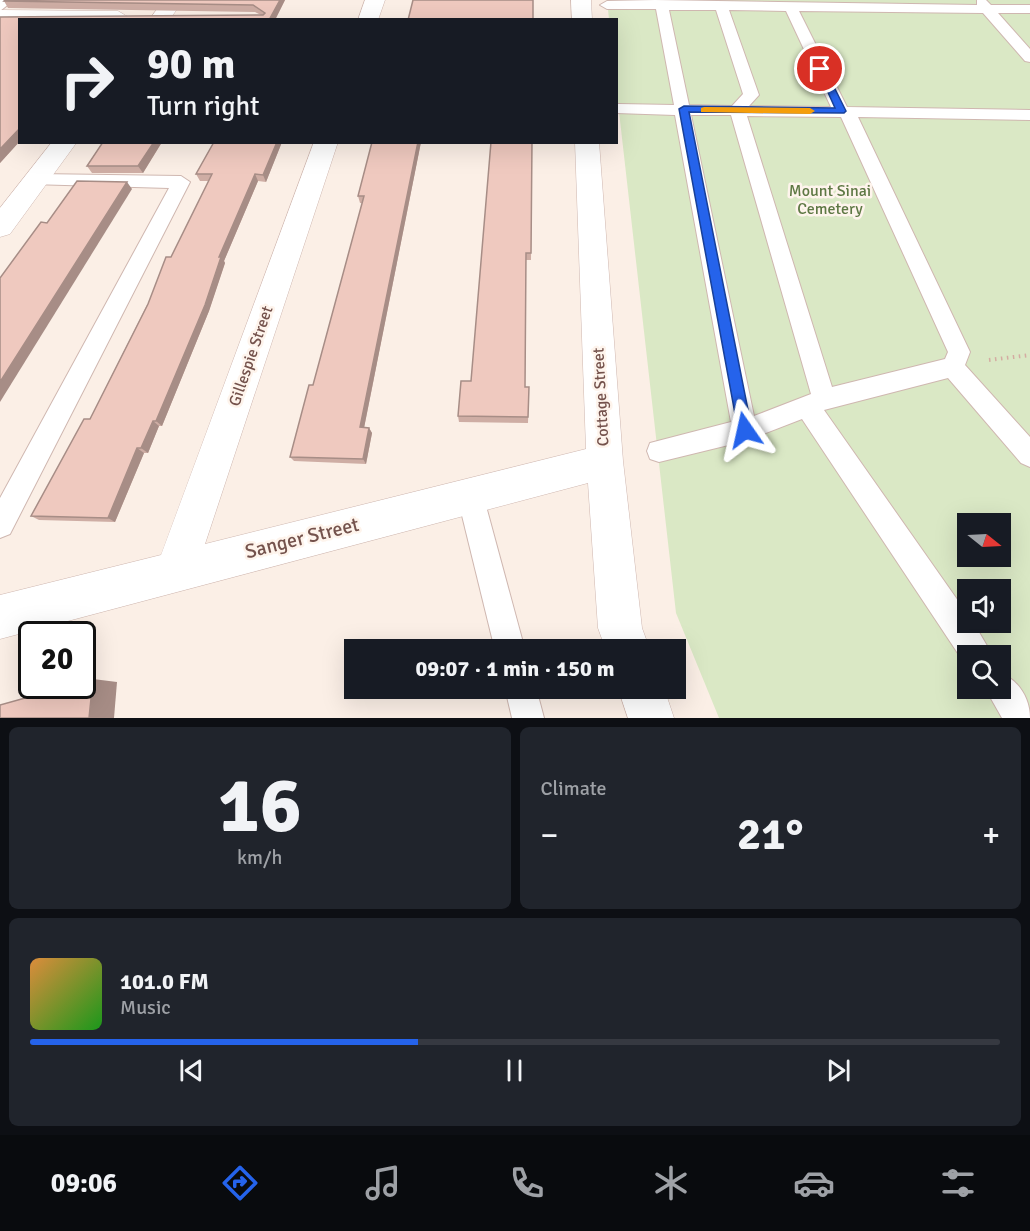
<!DOCTYPE html>
<html lang="en">
<head>
<meta charset="utf-8">
<style>
	body { margin:0; font-family:Signika,sans-serif; background:#20242c; color:#f1f3f6; height:100vh; display:flex; flex-direction:column; font-size:22px; white-space:nowrap }
	* { box-sizing:border-box; margin:0 }
	p { font-size:20px; color:#9ea1a6 }
	.icon { flex:none; width:33px; height:33px; fill:none; stroke:currentColor; stroke-width:2; stroke-linecap:round; stroke-linejoin:round }
	.map { position:relative; height:718px; overflow:hidden }
	.details { display:flex; flex-direction:column; gap:9px; padding:9px; background:#0d0f14; flex:1 }
	.details>* { flex:none }
	.hud { position:absolute; left:18px; top:18px; width:600px; height:126px; border-radius:0px; box-shadow:0 6px 24px #0002; background:#171b24; color:#f1f3f6; overflow:hidden }
	.needle { width:39px; rotate:108deg }
	.tools { position:absolute; left:957px; top:513px; display:grid; gap:12px }
	.tools a { display:grid; place-items:center; width:54px; height:54px; border-radius:0px; background:#171b24; box-shadow:0 6px 24px #0002; font-size:30px }
	.speed { position:absolute; left:18px; top:621px; display:flex; gap:12px; font-size:30px; font-weight:700; text-align:center }
	.speed>* { display:grid; place-content:center; width:78px; height:78px; border-radius:50%; background:#171b24; box-shadow:0 6px 24px #0002; line-height:1 }
	.speed .limit { border:3px solid #111; border-radius:9px; background:#fff; color:#111 }
	.pin { position:absolute; display:grid; place-items:center; width:51px; height:51px; color:#fff; margin:-26px; border:3px solid #fff; border-radius:50%; box-shadow:0 2px 6px #0007 }
	.me { position:absolute; width:66px; margin:-33px; rotate:349deg; stroke-linejoin:round; filter:drop-shadow(0 0 4px #0008) }
	.turn { display:flex; align-items:center; gap:21px; height:126px; padding:0 30px; font-size:27px }
	.turn .icon { width:78px; height:78px; stroke-width:2.5 }
	.turn b { display:block; font-size:42px; line-height:51px }
	.big { font-size:45px; font-weight:700; line-height:1.1 }
	.details .card { flex:1; display:flex; flex-direction:column; justify-content:center; gap:9px; min-width:0; padding:0 21px; border-radius:9px; background:#20242c }
	.details .dial { align-items:center; gap:0 }
	.dial b { font-size:78px; line-height:1 }
	.song { display:flex; align-items:center; gap:18px }
	.cover { width:72px; height:72px; border-radius:9px; background:linear-gradient(135deg,hsl(30 70% 55%),hsl(120 70% 35%)) }
	.played { height:6px; border-radius:3px; background:linear-gradient(90deg,#2563eb 40%,#363941 40%) }
	.keys { display:flex; justify-content:space-around; direction:ltr }
	.heat { display:flex; justify-content:space-between; align-items:center; font-size:33px; direction:ltr }
	.details .tiles { flex:1; display:grid; gap:9px; grid-template-columns:1fr 1fr }
	.card:last-child { grid-column:span 2 }
	.trip { position:absolute; left:344px; top:639px; width:342px; height:60px; border-radius:0px; background:#171b24; box-shadow:0 6px 24px #0002; font-weight:700; line-height:60px; text-align:center }
	.tabs { display:flex; height:96px; justify-content:space-around; align-items:center; background:#090b0e; color:#9ea1a6 }
	.tabs .icon { width:42px; height:42px }
	.tabs .current { color:#2563eb }
	.tabs b { font-size:27px; color:#f1f3f6 }
	.map>svg:first-child { display:block }
	.green { fill:#dae8c5; fill-rule:evenodd }
	.lines { fill:none; stroke-linecap:round; stroke-linejoin:round }
	.lane-casing { stroke:#cfb7b0; stroke-width:2 }
	.street-casing { stroke:#cfb7b0; stroke-width:1 }
	.path { stroke:#d4aca2; stroke-width:4; stroke-dasharray:1.5 4.5; stroke-linecap:butt }
	.lane { fill:#fff; fill-rule:evenodd }
	.street { fill:#fff; fill-rule:evenodd }
	.wall { fill:#ceada4 }
	.shaded-wall { fill:#a78d86 }
	.building { fill:#efc9bf; stroke:#a78d86; stroke-width:1.5 }
	.route { fill:#2563eb; stroke:#184099; stroke-width:1.5 }
	.slow { fill:#f59e0b }
	.labels { text-anchor:middle; dominant-baseline:central; stroke-width:5; stroke-linejoin:round; paint-order:stroke }
	.park-label { font-size:16px; fill:#5e7844; stroke:#fef4ec }
	.street-label { font-size:16px; fill:#74524c; stroke:#fef4ec }
	.near-street-label { font-size:20px; fill:#74524c; stroke:#fef4ec }
</style>
</head>
<body>
<div class="map">
<svg width="1030" height="718" viewBox="0 0 1030 718">
	<rect width="100%" height="100%" fill="#fbefe6"/>
	<path class="green" d="M 607,0 L 1030,0 L 1030,718 L 719,718 L 676,613 L 617,94 L 616,20 L 609,19 ZM 968,524 L 1000,524 L 1000,556 L 968,556 ZM 968,590 L 1000,590 L 1000,622 L 968,622 ZM 968,656 L 1000,656 L 1000,688 L 968,688 Z"/>
	<g class="lines">
		<defs>
			<g id="lane">
				<polygon points="0,0 14,0 0,11"/>
				<path d="M 655,0 L 977,5 L 977,0 L 986,0 L 991,5 L 1030,5 L 1030,13 L 998,13 L 1030,49 L 1030,62 L 1025,61 L 983,13 L 799,11 L 847,107 L 1030,110 L 1030,120 L 858,117 L 970,352 L 965,365 L 1030,437 L 1030,467 L 1021,463 L 948,378 L 824,410 L 968,615 L 968,622 L 973,622 L 993,656 L 968,656 L 967,667 L 802,419 L 745,441 L 659,462 L 650,459 L 647,451 L 650,443 L 731,422 L 675,115 L 616,113 L 618,104 L 674,105 L 656,9 L 607,9 L 600,5 L 607,1 ZM 669,10 L 716,10 L 743,94 L 732,106 L 689,105 ZM 729,10 L 786,11 L 831,107 L 749,106 L 759,95 ZM 691,115 L 731,115 L 811,394 L 754,416 ZM 747,116 L 841,117 L 948,352 L 945,359 L 832,387 Z"/>
				<polygon points="36,174 181,176 190,182 10,534 0,538 0,498 169,188 30,184 27,180 30,176"/>
				<polygon points="470,482 479,486 483,495 525,650 495,650 457,495 461,486"/>
				<path d="M 1000,673 C 1019,680 1030,699 1030,718 L 1002,718 L 985,688 L 1000,688 Z"/>
				<polygon points="505,688 536,688 544,718 512,718"/>
			</g>
			<g id="street">
				<polygon points="164,0 184,0 169,20 149,20"/>
				<polygon points="365,0 385,0 378,20 358,20"/>
				<polygon points="571,0 591,0 592,20 572,20"/>
				<polygon points="0,10 118,11 128,17 126,20 0,22"/>
				<polygon points="52,142 77,142 10,234 0,237 0,208"/>
				<polygon points="314,142 338,142 205,544 586,449 575,142 599,142 623,461 642,628 650,650 606,650 598,628 588,483 0,639 0,595 161,555"/>
				<polygon points="618,688 664,688 674,718 628,718"/>
			</g>
		</defs>
		<use href="#lane" class="lane-casing"/>
		<use href="#street" class="street-casing"/>
		<polyline class="path" points="989,360 1030,355"/>
		<use href="#lane" class="lane"/>
		<use href="#street" class="street"/>
	</g>
	<g class="wall">
		<polygon points="5,0 285,0 275,20 20,20 20,141 0,163 0,17 261,15 255,12 8,8 4,1"/>
		<polygon points="103,142 162,142 143,173 92,173 87,166"/>
		<polygon points="214,142 282,142 266,182 258,181 224,261 225,263 209,311 162,426 159,426 148,453 144,453 115,522 39,520 31,516 90,419 209,181 200,181 196,174"/>
		<polygon points="421,142 364,428 369,428 372,433 366,464 294,461 290,457 313,385 362,203 360,203 358,196"/>
		<polygon points="532,142 531,260 526,260 525,387 529,387 528,423 459,422 458,416 471,381"/>
	</g>
	<g class="shaded-wall">
		<polygon points="280,0 285,0 275,20 269,20"/>
		<polygon points="20,128 20,141 0,163 0,149"/>
		<polygon points="154,142 162,142 143,173 138,166"/>
		<polygon points="277,142 282,142 266,182 263,175"/>
		<polygon points="418,142 421,142 363,433 360,427"/>
		<polygon points="255,174 258,181 224,261 225,263 209,311 162,426 156,421 219,257"/>
		<polygon points="127,182 132,189 0,402 0,382"/>
		<polygon points="153,421 159,426 148,453 141,448"/>
		<polygon points="369,428 372,433 366,464 363,459"/>
		<polygon points="137,448 144,453 115,522 108,518"/>
		<polygon points="93,679 117,682 114,718 89,718"/>
	</g>
	<g class="building">
		<polygon points="5,0 280,0 269,20 20,20 20,128 0,149 0,17 263,15 265,13 253,5 4,1"/>
		<polygon points="413,0 533,0 533,20 408,20"/>
		<polygon points="103,142 154,142 138,166 87,166"/>
		<polygon points="214,142 277,142 263,175 255,174 219,257 221,257 205,305 156,421 153,421 141,448 137,448 108,518 31,516 84,419 90,419 148,304 166,257 171,257 212,174 196,174"/>
		<polygon points="372,142 418,142 360,427 369,428 363,459 290,457 309,385 313,385 364,196 358,196"/>
		<polygon points="491,142 532,142 531,253 526,253 525,387 529,387 528,417 458,416 461,381 471,381"/>
		<polygon points="77,181 127,182 0,382 0,278 41,222 47,223"/>
		<polygon points="93,679 89,718 0,718 0,705 68,686 82,686 82,682"/>
	</g>
	<polygon class="route" points="817,68 825,69 846,111 844,113 689,112 752,430 745,436 738,430 679,109 684,106 835,108"/>
	<polygon class="slow" points="704,107 810,108 815,111 810,114 701,112 701,108"/>
	<g class="labels">
		<g class="park-label">
			<text x="830" y="191">Mount Sinai<tspan x="830" dy="18">Cemetery</tspan></text>
		</g>
		<g class="street-label">
			<text transform="translate(251 356) rotate(-71)">Gillespie Street</text>
			<text transform="translate(601 397) rotate(-93)">Cottage Street</text>
		</g>
		<g class="near-street-label">
			<text transform="translate(302 538) rotate(-14)">Sanger Street</text>
		</g>
	</g>
</svg>
<div class="tools">
<a><svg class="needle" viewBox="-14 -14 28 28"><path d="M0-13l5 13h-10z" fill="#e53935"/><path d="M0 13l5-13h-10z" fill="#9ea1a6"/></svg></a>
<a><svg class="icon" aria-label="sound" viewBox="0 0 24 24"><path d="M4 9h4l5-4v14l-5-4H4zM17 9q2 3 0 6"/></svg></a>
<a><svg class="icon" aria-label="search" viewBox="0 0 24 24"><circle cx="10" cy="10" r="6"/><path d="M15 15l6 6"/></svg></a>
</div>
<div class="speed"><div class="limit">20</div></div>
<div class="pin" style="left:820px;top:69px;background:#d93025"><svg class="icon" aria-label="arrive" viewBox="0 0 24 24"><path d="M6 21V4h12l-3 4 3 4H6"/></svg></div>
<svg class="me" style="left:745px;top:430px" viewBox="-20 -20 40 40"><path d="M0-17L14 15 0 8-14 15z" fill="#2563eb" stroke="#fff" stroke-width="4"/></svg>
<div class="trip">09:07 · 1 min · 150 m</div>
<div class="hud">
<div class="turn"><svg class="icon" aria-label="right" viewBox="0 0 24 24"><path d="M7 20v-9h11M14 6l5 5-5 5"/></svg><div><b>90 m</b>Turn right</div></div>
</div>
</div>
<section class="details">
<div class="tiles">
<div class="card dial"><b>16</b><p>km/h</p></div>
<div class="card"><p>Climate</p>
<div class="heat"><a>−</a><b class="big">21°</b><a>+</a></div>
</div>
<div class="card">
<div class="song"><i class="cover"></i><div><b>101.0 FM</b><p>Music</p></div></div>
<div class="played"></div>
<div class="keys"><svg class="icon" aria-label="previous" viewBox="0 0 24 24"><path d="M18 5L8 12l10 7zM5 5v14"/></svg><svg class="icon" aria-label="pause" viewBox="0 0 24 24"><path d="M8 5v14M16 5v14"/></svg><svg class="icon" aria-label="next" viewBox="0 0 24 24"><path d="M6 5l10 7-10 7zM19 5v14"/></svg></div>
</div>
</div>
</section>
<nav class="tabs">
<b>09:06</b>
<svg class="icon current" aria-label="directions" viewBox="0 0 24 24"><path d="M12 3l9 9-9 9-9-9zM9 14v-3h6M13 9l2 2-2 2"/></svg>
<svg class="icon" aria-label="music" viewBox="0 0 24 24"><path d="M9 18V5l10-2v13"/><circle cx="6" cy="18" r="3"/><circle cx="16" cy="16" r="3"/></svg>
<svg class="icon" aria-label="phone" viewBox="0 0 24 24"><path d="M5 4h4l2 5-3 2q2 4 5 5l2-3 5 2v4C11 20 4 13 5 4z"/></svg>
<svg class="icon" aria-label="climate" viewBox="0 0 24 24"><path d="M12 3v18M4 7l16 10M4 17L20 7"/></svg>
<svg class="icon" aria-label="car" viewBox="0 0 24 24"><path d="M5 17H2v-5l4-1 3-4h7l3 4 3 1v5h-3M9 17h6M6 11h13"/><circle cx="7" cy="17" r="2"/><circle cx="17" cy="17" r="2"/></svg>
<svg class="icon" aria-label="filters" viewBox="0 0 24 24"><path d="M4 7h16M4 17h16"/><circle cx="9" cy="7" r="2"/><circle cx="15" cy="17" r="2"/></svg>
</nav>
</body>
</html>
